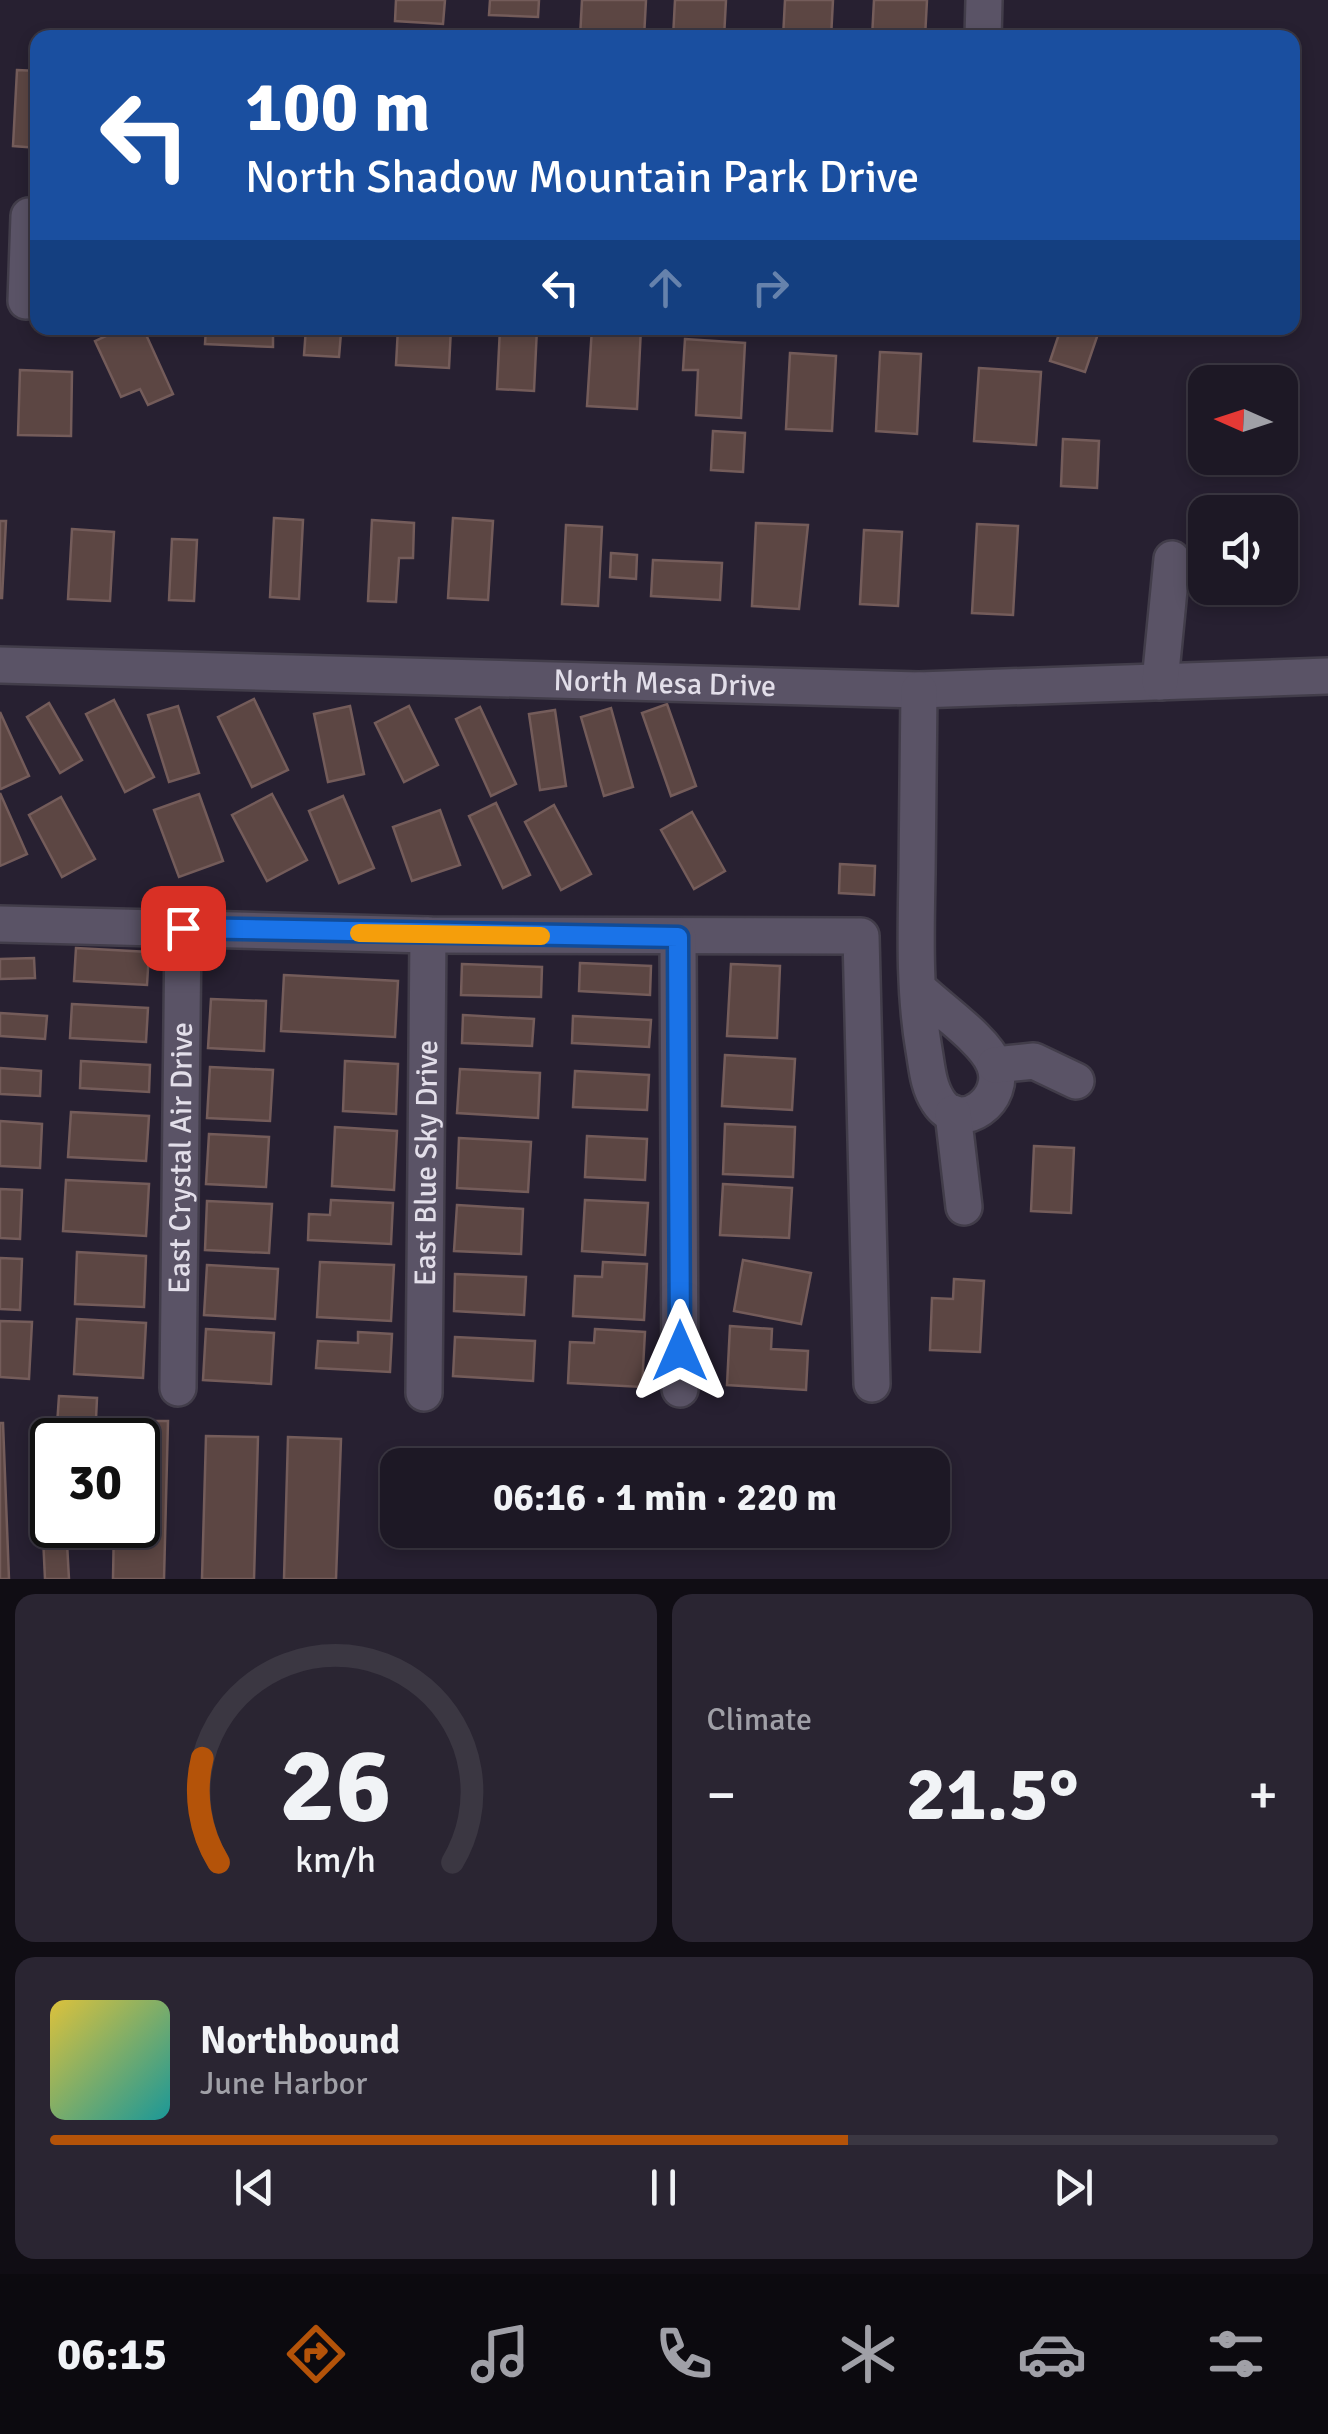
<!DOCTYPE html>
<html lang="en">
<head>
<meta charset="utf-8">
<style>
	body { margin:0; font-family:Signika,sans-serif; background:#2a2532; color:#f1f3f6; height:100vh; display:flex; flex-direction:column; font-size:38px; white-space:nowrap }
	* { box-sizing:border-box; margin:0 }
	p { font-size:32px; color:#a0a0a7 }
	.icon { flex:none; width:55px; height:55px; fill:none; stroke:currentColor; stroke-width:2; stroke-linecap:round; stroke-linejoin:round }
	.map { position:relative; height:1579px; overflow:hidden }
	.drawer { display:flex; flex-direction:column; gap:15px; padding:15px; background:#100d14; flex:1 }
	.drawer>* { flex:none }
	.banner { position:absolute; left:30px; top:30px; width:1270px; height:305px; border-radius:20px; box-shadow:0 5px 15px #0003,0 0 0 2px #3b3742; background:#1a4fa0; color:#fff; overflow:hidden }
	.needle { width:65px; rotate:273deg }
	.fabs { position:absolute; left:1188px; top:365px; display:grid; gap:20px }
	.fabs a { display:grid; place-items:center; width:110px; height:110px; border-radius:20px; background:#1d1825; box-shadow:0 5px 15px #0003,0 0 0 2px #3b3742; font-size:50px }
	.speed { position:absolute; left:30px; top:1418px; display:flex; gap:20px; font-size:50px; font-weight:700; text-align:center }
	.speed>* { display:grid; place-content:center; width:130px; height:130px; border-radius:50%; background:#1d1825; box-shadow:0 5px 15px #0003,0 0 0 2px #3b3742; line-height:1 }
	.speed .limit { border:5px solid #111; border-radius:15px; background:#fff; color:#111 }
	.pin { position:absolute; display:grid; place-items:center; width:85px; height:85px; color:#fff; margin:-42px; border-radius:20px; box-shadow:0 5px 15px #0006 }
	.me { position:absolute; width:110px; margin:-55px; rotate:0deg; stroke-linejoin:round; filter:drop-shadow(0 0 8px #0008) }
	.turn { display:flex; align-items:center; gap:35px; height:210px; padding:0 50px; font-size:45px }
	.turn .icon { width:130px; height:130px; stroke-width:2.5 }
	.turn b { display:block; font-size:70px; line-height:85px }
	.lanes { display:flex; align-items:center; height:95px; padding:0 50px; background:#0003; justify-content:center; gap:50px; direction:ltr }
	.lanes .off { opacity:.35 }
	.big { font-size:75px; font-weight:800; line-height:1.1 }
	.drawer .tile { flex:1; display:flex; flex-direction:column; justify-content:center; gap:15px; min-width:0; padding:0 35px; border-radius:20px; background:#2a2532 }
	.drawer .dial { align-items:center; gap:0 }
	.dial svg { height:260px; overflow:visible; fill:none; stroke:#3b3742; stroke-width:7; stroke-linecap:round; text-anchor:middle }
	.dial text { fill:#f1f3f6; stroke:none }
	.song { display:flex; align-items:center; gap:30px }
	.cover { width:120px; height:120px; border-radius:15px; background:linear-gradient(135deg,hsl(50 70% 55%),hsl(180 70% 35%)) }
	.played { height:10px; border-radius:5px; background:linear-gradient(90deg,#b45309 65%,#3b3742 65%) }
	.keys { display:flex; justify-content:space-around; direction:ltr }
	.heat { display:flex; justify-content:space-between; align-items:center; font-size:55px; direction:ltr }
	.drawer .tiles { flex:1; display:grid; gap:15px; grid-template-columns:1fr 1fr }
	.tile:last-child { grid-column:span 2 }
	.trip { position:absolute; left:380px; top:1448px; width:570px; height:100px; border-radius:20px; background:#1d1825; box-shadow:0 5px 15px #0003,0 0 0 2px #3b3742; font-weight:800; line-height:100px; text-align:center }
	.tab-bar { display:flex; height:160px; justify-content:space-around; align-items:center; background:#0c0a0f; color:#a0a0a7 }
	.tab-bar .icon { width:70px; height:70px }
	.tab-bar .on { color:#b45309 }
	.tab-bar b { font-size:45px; color:#f1f3f6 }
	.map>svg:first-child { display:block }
	.building { fill:#5c4643; stroke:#745c5a; stroke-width:2.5 }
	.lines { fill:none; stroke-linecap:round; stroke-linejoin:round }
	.minor-casing { stroke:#423d4a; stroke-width:40 }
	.minor { stroke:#5a5366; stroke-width:35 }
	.route-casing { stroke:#114b97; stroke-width:25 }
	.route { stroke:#1a73e8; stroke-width:18 }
	.slow { stroke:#f59e0b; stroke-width:18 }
	.labels { text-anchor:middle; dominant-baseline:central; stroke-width:10; stroke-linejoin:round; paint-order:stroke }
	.street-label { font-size:30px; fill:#e2dee9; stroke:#1d1727 }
</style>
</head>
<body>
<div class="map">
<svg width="1328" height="1579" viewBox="0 0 1328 1579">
	<rect width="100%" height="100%" fill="#272031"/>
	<g class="building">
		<polygon points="396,0 445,0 443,24 395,21"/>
		<polygon points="490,0 539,0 538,17 489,15"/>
		<polygon points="582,0 646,0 644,38 580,38"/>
		<polygon points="675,0 726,0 724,38 673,38"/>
		<polygon points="785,0 833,0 831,38 783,38"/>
		<polygon points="874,0 927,0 925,38 872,38"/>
		<polygon points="17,70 38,71 38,148 13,146"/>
		<polygon points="123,328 143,328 173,394 148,405 140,389 121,397 95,341"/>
		<polygon points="206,328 273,328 273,347 205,344"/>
		<polygon points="306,328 362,328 362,334 341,333 339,357 304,355"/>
		<polygon points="398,328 451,328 449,368 396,365"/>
		<polygon points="500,328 537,328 534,391 497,389"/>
		<polygon points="592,328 641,328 637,409 587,406"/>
		<polygon points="1061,328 1100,328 1085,372 1050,361"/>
		<polygon points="685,339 745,343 741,418 696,415 698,370 683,370"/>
		<polygon points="880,352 921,354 917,434 876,431"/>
		<polygon points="790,353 836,356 832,431 786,429"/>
		<polygon points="979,368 1041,372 1036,445 974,441"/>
		<polygon points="20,370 72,372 71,436 18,435"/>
		<polygon points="713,431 745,433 743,472 711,470"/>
		<polygon points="1063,439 1099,441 1097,488 1061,486"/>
		<polygon points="274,518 303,520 299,599 270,597"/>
		<polygon points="453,518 493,521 488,600 448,598"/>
		<polygon points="372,520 414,523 413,558 399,558 396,602 368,601"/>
		<polygon points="0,521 6,521 2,598 0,598"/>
		<polygon points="756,523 808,525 799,609 752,606"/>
		<polygon points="977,524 1018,526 1013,615 972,613"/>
		<polygon points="566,525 602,527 598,606 562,604"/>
		<polygon points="72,529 114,532 110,601 68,599"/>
		<polygon points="864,530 902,532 898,606 860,604"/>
		<polygon points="172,539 197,540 194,601 169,600"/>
		<polygon points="611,553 637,555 636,579 610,577"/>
		<polygon points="653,560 722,563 720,600 651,596"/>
		<polygon points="254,699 288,770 252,787 218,717"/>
		<polygon points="114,700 154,777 125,792 86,714"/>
		<polygon points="49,703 82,760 60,773 27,717"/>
		<polygon points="667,704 696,786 671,796 642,713"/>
		<polygon points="178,706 199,773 169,782 148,715"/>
		<polygon points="350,706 364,774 328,782 314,714"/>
		<polygon points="409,706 438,765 404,782 375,723"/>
		<polygon points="480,707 516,784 491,796 456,719"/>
		<polygon points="611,708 633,787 604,796 581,717"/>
		<polygon points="555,710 566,786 540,790 529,714"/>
		<polygon points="0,712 29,776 1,789 0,788"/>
		<polygon points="0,793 27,854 0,866"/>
		<polygon points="199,794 223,861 179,877 154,810"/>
		<polygon points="272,794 307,860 267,881 232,815"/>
		<polygon points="343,796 374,868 339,883 309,811"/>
		<polygon points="61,797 95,859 62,877 29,815"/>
		<polygon points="496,803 530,875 503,888 469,816"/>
		<polygon points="554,805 591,874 561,890 525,822"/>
		<polygon points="440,810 460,865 412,881 393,827"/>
		<polygon points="692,812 725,871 694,889 661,830"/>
		<polygon points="840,864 875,866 874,895 839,893"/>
		<polygon points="76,948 149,952 147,985 74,981"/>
		<polygon points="34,958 35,978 0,979 0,959"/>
		<polygon points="580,963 651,966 650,995 579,991"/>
		<polygon points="462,964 542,967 541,997 461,995"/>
		<polygon points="731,964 780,966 777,1038 727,1036"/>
		<polygon points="284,975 398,981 395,1037 281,1031"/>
		<polygon points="211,999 266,1001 264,1051 208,1048"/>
		<polygon points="72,1004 148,1008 146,1042 70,1038"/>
		<polygon points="0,1013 47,1016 45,1039 0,1036"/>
		<polygon points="463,1015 534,1019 532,1046 462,1043"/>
		<polygon points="573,1016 651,1020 649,1047 572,1043"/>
		<polygon points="725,1055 795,1059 792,1110 722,1106"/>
		<polygon points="81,1061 150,1065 149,1092 80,1088"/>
		<polygon points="345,1061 398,1064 396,1114 343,1111"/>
		<polygon points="210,1067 273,1070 270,1121 207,1118"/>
		<polygon points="0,1068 41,1071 40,1096 0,1094"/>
		<polygon points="460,1069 540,1073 538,1118 457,1113"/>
		<polygon points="575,1071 649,1075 647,1110 573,1107"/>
		<polygon points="71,1112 149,1116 146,1161 68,1157"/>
		<polygon points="0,1121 42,1124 40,1168 0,1166"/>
		<polygon points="725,1124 795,1127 793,1177 723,1174"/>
		<polygon points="335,1127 397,1131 394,1190 332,1186"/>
		<polygon points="209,1134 269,1137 266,1187 206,1184"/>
		<polygon points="587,1136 647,1139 645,1180 585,1177"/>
		<polygon points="459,1138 531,1142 528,1192 457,1188"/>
		<polygon points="1034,1146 1074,1148 1071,1213 1031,1211"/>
		<polygon points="66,1180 149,1184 146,1236 63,1231"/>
		<polygon points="723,1184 792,1188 789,1238 720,1235"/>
		<polygon points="0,1189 22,1190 20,1239 0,1238"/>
		<polygon points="331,1200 393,1203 391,1244 308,1240 309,1214 330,1215"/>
		<polygon points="585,1200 648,1203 645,1255 582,1251"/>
		<polygon points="207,1201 272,1204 269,1253 205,1250"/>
		<polygon points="457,1205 523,1209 521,1254 454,1251"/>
		<polygon points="77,1252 146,1256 144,1307 75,1304"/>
		<polygon points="0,1258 22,1259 20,1310 0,1309"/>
		<polygon points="743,1260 811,1273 801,1324 734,1311"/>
		<polygon points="320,1262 394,1265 391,1321 317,1317"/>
		<polygon points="603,1262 647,1264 644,1320 573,1316 575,1276 602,1277"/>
		<polygon points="207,1265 278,1269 275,1319 204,1315"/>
		<polygon points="455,1274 526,1277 524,1315 454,1311"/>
		<polygon points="954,1279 984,1281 980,1352 930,1350 932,1298 953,1299"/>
		<polygon points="77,1319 146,1323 143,1378 74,1374"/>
		<polygon points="0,1321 32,1322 29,1379 0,1377"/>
		<polygon points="730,1326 772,1329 771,1349 808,1351 806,1390 727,1385"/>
		<polygon points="206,1329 274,1333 271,1384 203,1380"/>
		<polygon points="595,1329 645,1332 642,1387 568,1383 570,1342 594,1343"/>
		<polygon points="358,1332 392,1334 390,1372 316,1368 318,1341 358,1343"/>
		<polygon points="455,1337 535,1341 533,1381 453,1376"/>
		<polygon points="59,1396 97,1398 95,1440 56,1440"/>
		<polygon points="135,1421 168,1421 164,1579 113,1579 114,1525 138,1525"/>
		<polygon points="0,1423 3,1423 9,1579 0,1579"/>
		<polygon points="206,1436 258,1437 254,1579 202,1579"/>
		<polygon points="288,1437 341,1439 336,1579 284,1579"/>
		<polygon points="42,1515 52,1515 52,1525 66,1525 69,1579 45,1579"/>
	</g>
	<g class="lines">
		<defs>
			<g id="minor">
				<polyline points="983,38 984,0"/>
				<polyline points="26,301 29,216"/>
				<path id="s1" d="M 0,665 L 919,690 L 1328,676"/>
				<polyline points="1160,682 1172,559"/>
				<polyline points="0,924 428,935 861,936 872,1384"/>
				<polyline points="678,937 680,1389"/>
				<path d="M 919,989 C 938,1008 985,1040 994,1064 C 1009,1099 960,1136 938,1101 C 928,1086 927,1067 924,1050 C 914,992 916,932 917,874 C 918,813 918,752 919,690"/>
				<polyline points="995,1065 1034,1061 1076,1081"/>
				<polyline points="953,1113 964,1207"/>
				<path id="s2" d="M 178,1388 L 183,928"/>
				<path id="s3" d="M 424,1393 L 428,935"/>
			</g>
		</defs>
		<use href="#minor" class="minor-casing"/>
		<use href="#minor" class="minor"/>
	</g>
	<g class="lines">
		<defs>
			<polyline id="route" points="183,928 678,937 680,1351"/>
		</defs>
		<use href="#route" class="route-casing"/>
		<use href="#route" class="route"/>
		<polyline class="slow" points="359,933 541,936"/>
	</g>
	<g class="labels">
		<g class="street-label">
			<text stroke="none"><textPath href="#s1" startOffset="665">North Mesa Drive</textPath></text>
			<text stroke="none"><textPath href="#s2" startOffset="230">East Crystal Air Drive</textPath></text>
			<text stroke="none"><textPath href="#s3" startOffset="230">East Blue Sky Drive</textPath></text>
		</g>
	</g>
</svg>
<div class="fabs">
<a><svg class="needle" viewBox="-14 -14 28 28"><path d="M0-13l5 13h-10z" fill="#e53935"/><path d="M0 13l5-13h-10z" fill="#a0a0a7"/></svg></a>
<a><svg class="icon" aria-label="sound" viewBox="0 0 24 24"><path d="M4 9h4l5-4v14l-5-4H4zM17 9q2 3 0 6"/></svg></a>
</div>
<div class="speed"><div class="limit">30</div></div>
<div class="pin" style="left:183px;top:928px;background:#d93025"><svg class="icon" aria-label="arrive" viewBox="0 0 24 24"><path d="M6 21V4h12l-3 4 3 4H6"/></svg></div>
<svg class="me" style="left:680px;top:1351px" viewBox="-20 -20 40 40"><path d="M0-17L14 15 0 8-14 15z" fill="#1a73e8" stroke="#fff" stroke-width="4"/></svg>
<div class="trip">06:16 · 1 min · 220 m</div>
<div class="banner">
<div class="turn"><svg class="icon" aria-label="left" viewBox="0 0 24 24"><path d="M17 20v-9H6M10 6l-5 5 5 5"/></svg><div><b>100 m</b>North Shadow Mountain Park Drive</div></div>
<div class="lanes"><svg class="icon" aria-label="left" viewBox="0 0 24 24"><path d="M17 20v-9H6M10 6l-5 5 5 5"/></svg><svg class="icon off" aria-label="ahead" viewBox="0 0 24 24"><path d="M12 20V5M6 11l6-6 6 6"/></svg><svg class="icon off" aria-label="right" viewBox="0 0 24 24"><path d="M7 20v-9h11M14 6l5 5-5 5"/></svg></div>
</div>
</div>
<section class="drawer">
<div class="tiles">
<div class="tile dial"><svg viewBox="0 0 100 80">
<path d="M14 69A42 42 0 1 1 86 69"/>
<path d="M14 69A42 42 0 0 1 9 37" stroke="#b45309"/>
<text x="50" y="56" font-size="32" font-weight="700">26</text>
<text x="50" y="72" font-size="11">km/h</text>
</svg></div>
<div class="tile"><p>Climate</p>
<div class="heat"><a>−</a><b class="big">21.5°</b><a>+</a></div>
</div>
<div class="tile">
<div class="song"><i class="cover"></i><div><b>Northbound</b><p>June Harbor</p></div></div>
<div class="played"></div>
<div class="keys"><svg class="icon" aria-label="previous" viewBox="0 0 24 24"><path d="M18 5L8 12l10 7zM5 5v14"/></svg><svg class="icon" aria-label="pause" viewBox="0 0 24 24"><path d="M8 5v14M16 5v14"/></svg><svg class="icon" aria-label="next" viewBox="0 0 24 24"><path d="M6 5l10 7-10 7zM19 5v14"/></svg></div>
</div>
</div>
</section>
<nav class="tab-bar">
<b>06:15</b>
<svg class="icon on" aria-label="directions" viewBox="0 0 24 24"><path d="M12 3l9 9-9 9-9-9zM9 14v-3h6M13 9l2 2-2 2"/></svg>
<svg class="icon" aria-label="music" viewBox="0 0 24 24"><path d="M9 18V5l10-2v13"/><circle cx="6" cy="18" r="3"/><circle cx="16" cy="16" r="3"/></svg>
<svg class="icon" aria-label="phone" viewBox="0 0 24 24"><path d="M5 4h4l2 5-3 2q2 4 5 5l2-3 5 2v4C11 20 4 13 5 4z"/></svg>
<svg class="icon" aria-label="climate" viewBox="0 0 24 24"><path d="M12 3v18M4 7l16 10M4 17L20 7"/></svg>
<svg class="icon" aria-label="car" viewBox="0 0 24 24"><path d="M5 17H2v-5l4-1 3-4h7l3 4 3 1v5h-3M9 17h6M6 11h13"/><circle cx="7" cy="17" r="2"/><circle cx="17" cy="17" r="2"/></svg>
<svg class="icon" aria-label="filters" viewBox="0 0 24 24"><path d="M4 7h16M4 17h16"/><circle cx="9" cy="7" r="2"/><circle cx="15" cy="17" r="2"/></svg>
</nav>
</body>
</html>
